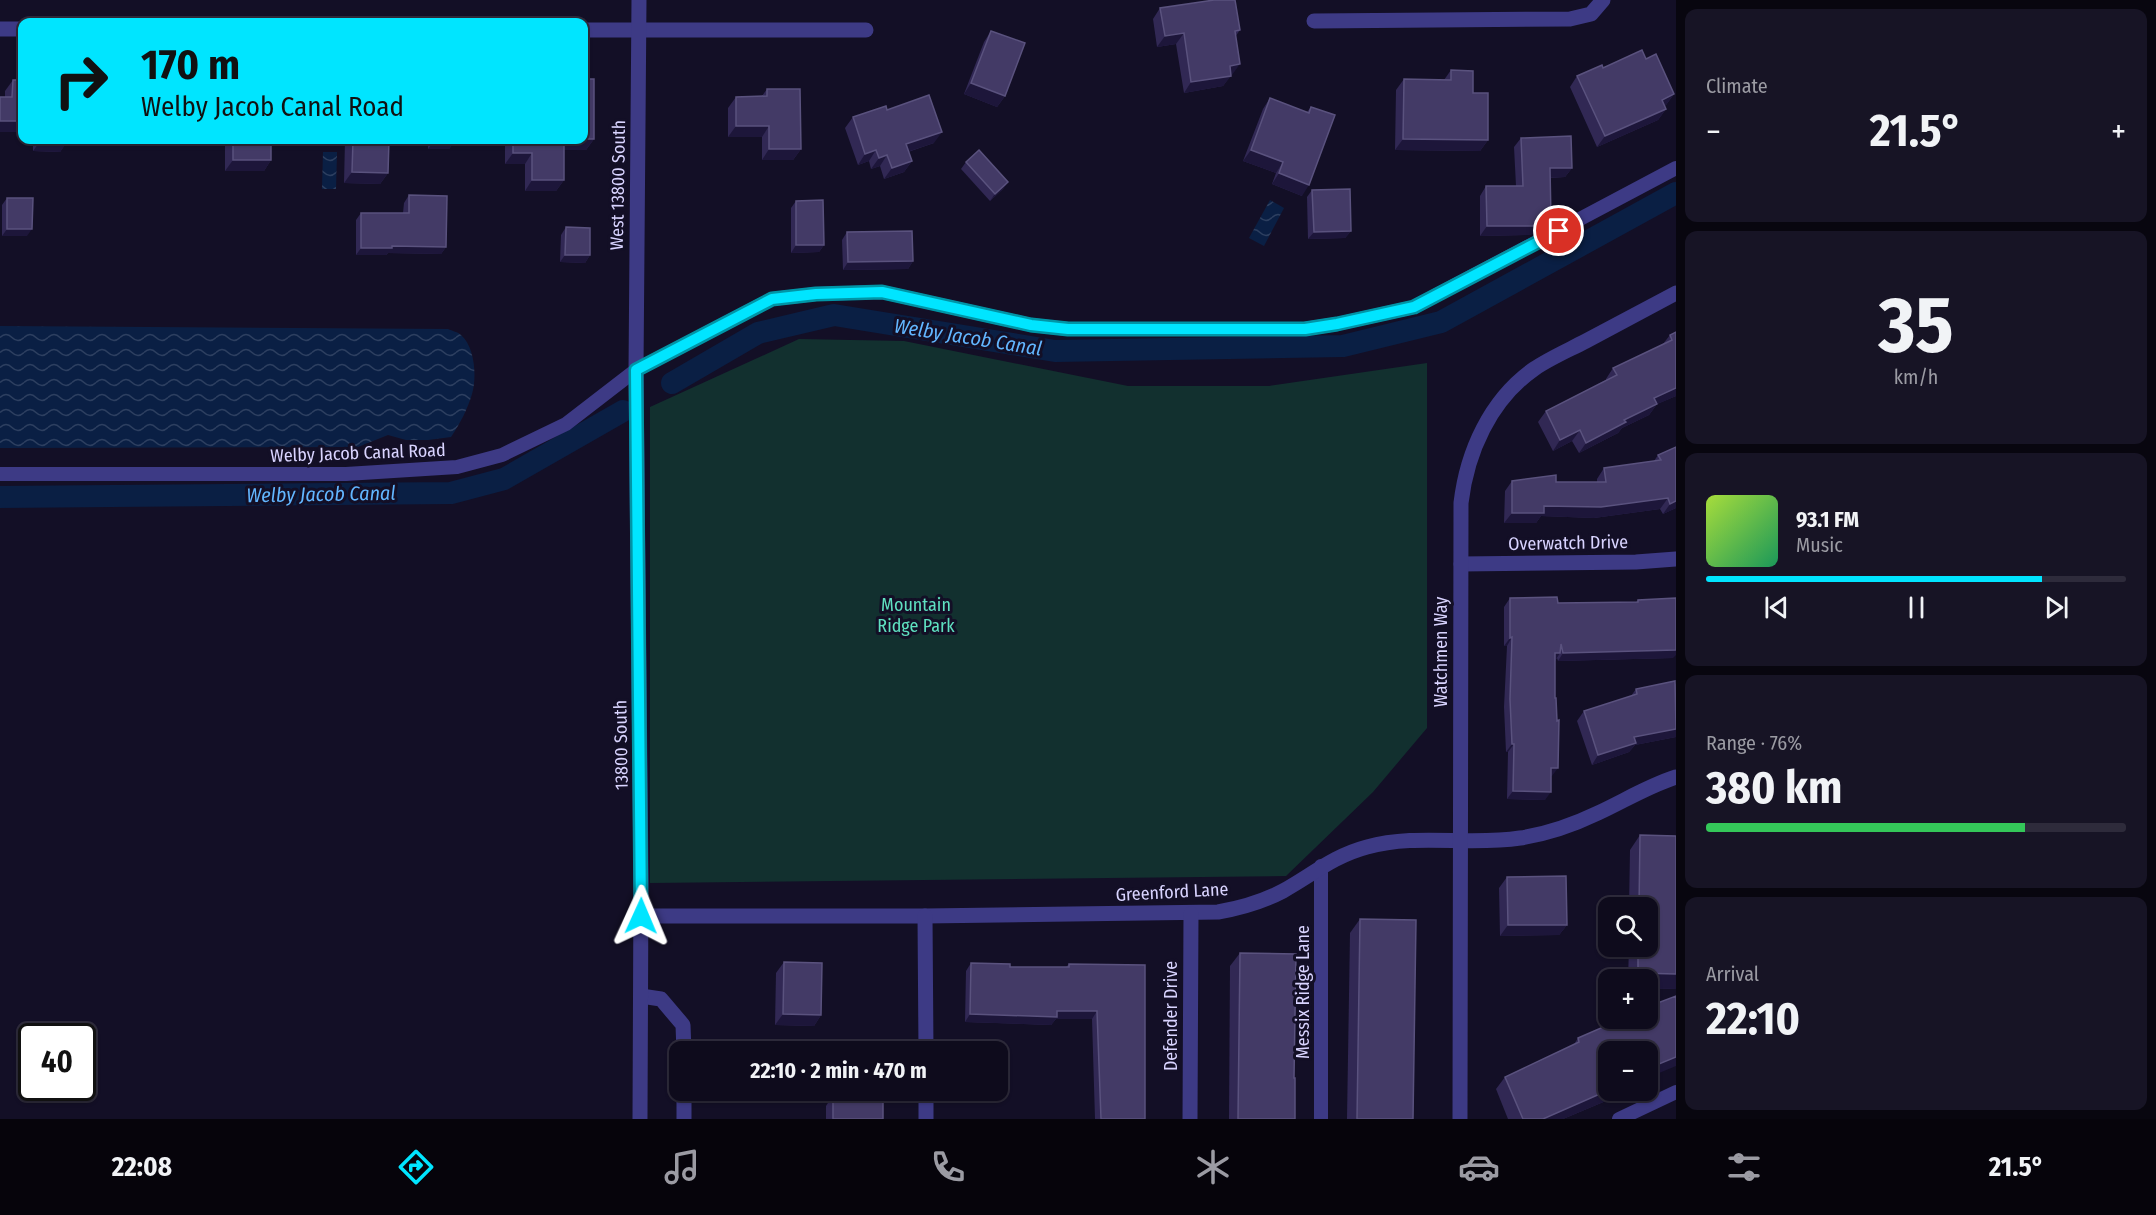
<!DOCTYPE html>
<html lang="en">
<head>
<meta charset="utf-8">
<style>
	body { margin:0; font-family:"Fira Sans Condensed",sans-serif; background:#171425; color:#f1f3f6; height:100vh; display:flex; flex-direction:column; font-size:22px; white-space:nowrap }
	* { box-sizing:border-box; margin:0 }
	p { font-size:20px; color:#9b9ba3 }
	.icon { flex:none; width:33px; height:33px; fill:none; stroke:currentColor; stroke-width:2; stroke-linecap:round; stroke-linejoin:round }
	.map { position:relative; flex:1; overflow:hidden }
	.drawer { display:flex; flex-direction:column; gap:9px; padding:9px; background:#08060f; width:480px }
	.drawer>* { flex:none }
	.hud { position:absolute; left:18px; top:18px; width:570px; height:126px; border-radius:12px; box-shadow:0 2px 4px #0004,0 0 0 2px #2e2b3b; background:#00e5ff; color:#111; overflow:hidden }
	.fabs { position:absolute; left:1598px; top:897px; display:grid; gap:12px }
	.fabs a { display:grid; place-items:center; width:60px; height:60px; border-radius:12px; background:#0e0b1c; box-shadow:0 2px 4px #0004,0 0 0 2px #2e2b3b; font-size:30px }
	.speed { position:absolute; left:18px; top:1023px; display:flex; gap:12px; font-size:30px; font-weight:700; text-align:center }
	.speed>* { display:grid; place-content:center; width:78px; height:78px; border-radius:50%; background:#0e0b1c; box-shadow:0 2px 4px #0004,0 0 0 2px #2e2b3b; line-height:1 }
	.speed .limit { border:3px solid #111; border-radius:9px; background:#fff; color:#111 }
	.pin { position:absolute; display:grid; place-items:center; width:51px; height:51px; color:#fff; margin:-26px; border:3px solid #fff; border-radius:50%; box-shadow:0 2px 6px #0007 }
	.me { position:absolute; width:66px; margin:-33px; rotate:1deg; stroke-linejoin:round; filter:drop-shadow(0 0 4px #0008) }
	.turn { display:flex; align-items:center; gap:21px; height:126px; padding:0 24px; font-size:27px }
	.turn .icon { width:78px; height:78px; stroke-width:2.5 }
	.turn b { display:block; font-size:42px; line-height:51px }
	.big { font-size:45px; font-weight:700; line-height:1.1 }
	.drawer .widget { flex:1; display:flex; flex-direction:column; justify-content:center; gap:9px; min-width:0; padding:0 21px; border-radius:12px; background:#171425 }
	.drawer .dial { align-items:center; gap:0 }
	.dial b { font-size:78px; line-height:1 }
	.song { display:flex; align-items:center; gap:18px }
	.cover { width:72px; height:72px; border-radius:9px; background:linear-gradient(135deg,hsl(80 70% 55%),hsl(150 70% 35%)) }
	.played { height:6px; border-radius:3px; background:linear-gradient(90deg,#00e5ff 80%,#2e2b3b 80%) }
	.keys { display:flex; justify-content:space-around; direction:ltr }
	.heat { display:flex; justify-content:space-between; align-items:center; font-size:33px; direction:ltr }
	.charge { height:9px; border-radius:4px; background:linear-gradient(90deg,#34c759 76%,#2e2b3b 0) }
	.trip { position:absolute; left:669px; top:1041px; width:339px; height:60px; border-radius:12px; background:#0e0b1c; box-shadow:0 2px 4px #0004,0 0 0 2px #2e2b3b; font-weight:700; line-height:60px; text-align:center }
	.tabs { display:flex; height:96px; justify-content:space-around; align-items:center; background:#06040b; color:#9b9ba3 }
	.tabs .icon { width:42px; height:42px }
	.tabs .active { color:#00e5ff }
	.tabs b { font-size:27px; color:#f1f3f6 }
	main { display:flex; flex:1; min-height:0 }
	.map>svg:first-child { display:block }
	.park { fill:#12302f }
	.water { fill:url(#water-waves) }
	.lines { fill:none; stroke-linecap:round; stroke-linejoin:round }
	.canal { stroke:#0a1f44; stroke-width:22 }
	.service { stroke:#3d3a85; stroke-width:14 }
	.minor { stroke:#3d3a85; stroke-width:15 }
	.tertiary { stroke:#3d3a85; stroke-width:15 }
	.wall { fill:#312854 }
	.shaded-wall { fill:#1d163a }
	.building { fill:#433a66; stroke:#5a527e; stroke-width:1.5 }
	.route-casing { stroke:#0095a6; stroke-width:15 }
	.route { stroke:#00e5ff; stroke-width:10 }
	.labels { text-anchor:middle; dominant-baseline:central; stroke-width:6; stroke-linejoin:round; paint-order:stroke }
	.street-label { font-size:18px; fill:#d9d4ff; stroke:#130f26 }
	.park-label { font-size:18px; fill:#5fe0c0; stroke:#130f26 }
	.water-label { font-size:20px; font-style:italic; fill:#62b6ff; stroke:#130f26 }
</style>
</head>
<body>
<main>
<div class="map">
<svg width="1676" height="1119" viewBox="0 0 1676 1119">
	<defs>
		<pattern id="water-waves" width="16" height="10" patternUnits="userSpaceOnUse" patternTransform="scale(1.5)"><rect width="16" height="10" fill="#0a1f44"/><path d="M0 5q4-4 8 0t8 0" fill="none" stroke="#2d3f60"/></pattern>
	</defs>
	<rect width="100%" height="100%" fill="#130f26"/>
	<polygon class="park" points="799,339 904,341 1128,386 1269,386 1427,363 1427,728 1373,792 1286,876 650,883 650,407"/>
	<g class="water">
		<polygon points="323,152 337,152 336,189 322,189"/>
		<polygon points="1270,200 1284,208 1264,246 1249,238"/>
		<path d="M 0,326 L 448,329 C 452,331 458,332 461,335 C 475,347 477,377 472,394 C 468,408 460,424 451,437 L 428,440 L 406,440 L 388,435 L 358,447 L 0,448 Z"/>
	</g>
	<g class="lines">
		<g class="canal">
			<polyline points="672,383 758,333 834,315 1055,351 1343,346 1441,322 1676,193"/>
			<polyline points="0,497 451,493 504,479 623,411"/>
		</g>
		<g class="service">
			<polyline points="0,474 346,474 457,467 502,455 566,424 636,370 772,299 816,294 882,292 1031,325 1068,329 1304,329 1337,324 1414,307 1676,168"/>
			<polyline points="1321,866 1321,1119"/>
			<polyline points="1619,1119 1676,1092"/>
		</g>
		<g class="minor">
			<polyline points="1314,21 1570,19 1591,14 1603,0"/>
			<polyline points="0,29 22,29"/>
			<polyline points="584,30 866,30"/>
			<polyline points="1461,564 1636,562 1676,559"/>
			<path d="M 641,916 L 925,916 L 1218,912 C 1241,908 1262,902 1283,891 C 1312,875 1333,856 1367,847 C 1417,833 1469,846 1520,838 C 1547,834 1573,825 1598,813 C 1624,801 1648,786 1676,777"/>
			<polyline points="925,916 926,1052"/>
			<polyline points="641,996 661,999 683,1025 684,1052"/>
			<polyline points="684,1090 684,1119"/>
			<polyline points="926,1090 926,1119"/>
			<polyline points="1190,1119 1191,914"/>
			<path d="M 1460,1119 L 1461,503 C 1467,452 1490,400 1534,369 C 1550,358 1569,350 1586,341 C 1616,325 1646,309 1676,293"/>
		</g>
		<polyline class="tertiary" points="639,0 636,370 641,879 640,1119"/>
	</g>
	<g class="wall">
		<polygon points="1160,8 1240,30 1235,37 1232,75 1231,75 1223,86 1184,93 1176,44 1157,47 1153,19"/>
		<polygon points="991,31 1005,96 997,107 964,94 984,42"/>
		<polygon points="1646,59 1674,94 1666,105 1664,106 1666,109 1658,120 1597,147 1570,87 1577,76 1603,68"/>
		<polygon points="1451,70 1473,93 1488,140 1480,151 1395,150 1396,90 1404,79 1444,80"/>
		<polygon points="13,80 22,132 5,97 5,91"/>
		<polygon points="767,89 801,149 793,160 762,160 762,137 728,137 728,108 736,97 762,96"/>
		<polygon points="1270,98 1307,112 1311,107 1302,196 1272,184 1276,173 1243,161 1263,109"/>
		<polygon points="887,110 934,143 908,152 912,161 904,172 884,179 880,166 871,169 869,161 858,165 845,128 853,117"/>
		<polygon points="1521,138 1572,168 1565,177 1550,178 1551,218 1544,228 1530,235 1480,236 1480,196 1486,186 1516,186 1514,147"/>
		<polygon points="594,139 586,150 564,150 564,180 556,191 525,191 525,164 505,164 505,140"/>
		<polygon points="33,140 68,140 60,152 33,151"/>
		<polygon points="101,140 271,140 271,160 264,171 225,171 225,140 179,140 176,144 101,143"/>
		<polygon points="345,140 389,140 388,173 380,184 344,183"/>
		<polygon points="428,140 456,140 449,149 428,149"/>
		<polygon points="966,162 1008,182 1003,189 990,201 961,169"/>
		<polygon points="1312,190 1351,231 1345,238 1308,239 1307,197"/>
		<polygon points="409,195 446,247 441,254 388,253 386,255 356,255 356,220 361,213 403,213 404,203"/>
		<polygon points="7,198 27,236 2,236 2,205"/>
		<polygon points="796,201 824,245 819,252 791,253 791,208"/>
		<polygon points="566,227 590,255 585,263 560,262 561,235"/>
		<polygon points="847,232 913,261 908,269 843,270 842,240"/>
		<polygon points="1676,332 1676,396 1657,404 1649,415 1622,428 1618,433 1579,453 1572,441 1553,451 1538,422 1546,411 1606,380 1606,379 1613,368 1663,344 1670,335"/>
		<polygon points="1676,447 1676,508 1663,514 1660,509 1594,518 1541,516 1536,523 1504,523 1505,491 1512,481 1556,482 1597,482 1597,479 1604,468 1654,461 1658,455"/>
		<polygon points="1510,598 1558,603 1636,602 1638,600 1673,658 1558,661 1557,658 1555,661 1552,776 1551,776 1545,800 1507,799 1508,752 1506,752 1504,707 1507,646 1504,646 1504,607"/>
		<polygon points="1676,684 1676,737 1635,745 1629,752 1592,765 1577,721 1584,711 1631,696 1636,689"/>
		<polygon points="1640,835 1676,836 1676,989 1647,988 1647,980 1628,980 1629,946 1647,946 1647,908 1629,908 1630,850"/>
		<polygon points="1507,877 1567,925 1559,935 1500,936 1499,888"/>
		<polygon points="1360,919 1413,1119 1347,1119 1350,933"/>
		<polygon points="1240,953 1294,1078 1295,1119 1229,1119 1230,966"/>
		<polygon points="784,962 821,1015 814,1026 775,1025 776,973"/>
		<polygon points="971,963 1010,967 1066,967 1069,964 1145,965 1145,1119 1095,1119 1092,1019 1056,1019 1051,1025 965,1022 966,971"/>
		<polygon points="1619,1018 1608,1090 1623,1090 1620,1095 1563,1119 1508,1119 1496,1089 1505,1077 1573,1046 1578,1038 1612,1024 1614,1020"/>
		<polygon points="738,1040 765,1052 732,1052 732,1048"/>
		<polygon points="833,1095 883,1119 826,1119 826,1106"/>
	</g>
	<g class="shaded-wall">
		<polygon points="1184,33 1176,44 1157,47 1165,36"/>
		<polygon points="1240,64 1232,75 1222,77 1230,66"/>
		<polygon points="1231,76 1223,86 1184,93 1191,82"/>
		<polygon points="971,83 1005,96 997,107 964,94"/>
		<polygon points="1674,94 1666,105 1654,110 1662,100"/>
		<polygon points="1666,109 1658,120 1597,147 1605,136"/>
		<rect x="0" y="121" width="22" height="11"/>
		<polygon points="736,126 769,126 762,137 728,137"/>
		<polygon points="942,132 934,143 898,155 906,144"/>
		<polygon points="594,139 586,150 556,150 563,140"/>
		<polygon points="1403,139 1488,140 1480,151 1395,150"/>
		<polygon points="41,140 68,141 60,152 33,151"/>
		<polygon points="104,140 225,140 179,140 176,144 101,143"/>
		<polygon points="435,140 456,140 449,149 428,149"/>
		<polygon points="769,149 801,149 793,160 762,160"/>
		<polygon points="876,150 869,161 858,165 865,154"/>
		<polygon points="1251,150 1283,162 1276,173 1243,161"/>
		<polygon points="513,153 532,153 525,164 505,164"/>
		<polygon points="887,155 880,166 871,169 879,158"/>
		<polygon points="233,160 271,160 264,171 225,171"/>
		<polygon points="912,161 904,172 884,179 892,168"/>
		<polygon points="1550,168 1572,168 1565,177 1543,178"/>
		<polygon points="352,172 388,173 380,184 344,183"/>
		<polygon points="1279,173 1309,185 1302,196 1272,184"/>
		<polygon points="532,180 564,180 556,191 525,191"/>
		<polygon points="1008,182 1003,189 990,201 995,194"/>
		<polygon points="1551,218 1544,228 1530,235 1480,236 1487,226"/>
		<polygon points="7,229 32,229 27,236 2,236"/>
		<polygon points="1351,231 1345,238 1308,239 1314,232"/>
		<polygon points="796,245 824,245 819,252 791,253"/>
		<polygon points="392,246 446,247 441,254 388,253 386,255 356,255 361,248"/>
		<polygon points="565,255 590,255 585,263 560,262"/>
		<polygon points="913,261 908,269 843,270 848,262"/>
		<polygon points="1676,388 1676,396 1646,409 1654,398"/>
		<polygon points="1657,404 1649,415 1622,428 1618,433 1579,453 1586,443 1624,420"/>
		<polygon points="1580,430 1572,441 1553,451 1560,440"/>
		<polygon points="1668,498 1660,509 1594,518 1541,516 1536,523 1504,523 1512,513 1544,506"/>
		<polygon points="1676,501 1676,508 1663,514 1670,504"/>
		<polygon points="1512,637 1507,646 1504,646 1510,638"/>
		<polygon points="1676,650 1676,655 1673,658 1558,661 1563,653"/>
		<polygon points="1555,653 1560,653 1555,661"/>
		<polygon points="1676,729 1676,737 1635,745 1629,752 1592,765 1598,755 1634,737"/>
		<polygon points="1512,744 1514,744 1508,752 1506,752"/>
		<polygon points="1551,768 1558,768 1552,776 1546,776"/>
		<polygon points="1513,791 1551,792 1545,800 1507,799"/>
		<polygon points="1508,925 1567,925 1559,935 1500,936"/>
		<polygon points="1638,973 1676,974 1676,989 1647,988 1647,980 1634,980"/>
		<polygon points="1057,1011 1097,1011 1092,1019 1056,1019 1051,1025 965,1022 970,1014"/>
		<polygon points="783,1014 821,1015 814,1026 775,1025"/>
		<polygon points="1676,1057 1676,1066 1647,1078 1647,1069"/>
		<polygon points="1609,1090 1623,1090 1620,1095 1563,1119 1543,1119"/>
	</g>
	<g class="building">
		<polygon points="1214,0 1235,0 1240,30 1235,31 1240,64 1230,66 1231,76 1191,82 1184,33 1165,36 1160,8"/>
		<polygon points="991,31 1025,43 1005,96 971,83"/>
		<polygon points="1642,50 1646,59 1656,54 1674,94 1662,100 1666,109 1605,136 1577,76 1602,65 1603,68"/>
		<polygon points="1451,70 1473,71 1473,93 1488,93 1488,140 1403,139 1404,79 1451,80"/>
		<rect x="584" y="79" width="10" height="60"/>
		<polygon points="13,80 22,80 22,121 0,121 0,97 12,97"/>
		<polygon points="767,89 800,89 801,149 769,149 769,126 736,126 736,97 767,96"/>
		<polygon points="929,95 942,132 906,144 912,161 892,168 887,155 879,158 876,150 865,154 853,117 886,106 887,110"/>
		<polygon points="1270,98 1309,113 1311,107 1335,115 1309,185 1279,173 1283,162 1251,150"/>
		<polygon points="1571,136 1572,168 1550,168 1551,218 1537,226 1487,226 1486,186 1523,186 1521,138"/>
		<rect x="233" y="140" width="38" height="20"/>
		<polygon points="353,140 389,140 388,173 352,172"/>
		<polygon points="513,140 564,140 564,180 532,180 532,153 513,153"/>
		<polygon points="979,150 1008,182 995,194 966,162"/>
		<polygon points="1350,189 1351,231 1314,232 1312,190"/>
		<polygon points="409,195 447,196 446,247 392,246 392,248 361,248 361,213 409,213"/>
		<polygon points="7,198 33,198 32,229 7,229"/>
		<polygon points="823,200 824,245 796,245 796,201"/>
		<polygon points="566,227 590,228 590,255 565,255"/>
		<polygon points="912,231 913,261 848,262 847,232"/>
		<polygon points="1676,332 1676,388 1654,398 1657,404 1624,420 1626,422 1586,443 1580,430 1560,440 1546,411 1617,375 1613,368 1672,340 1670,335"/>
		<polygon points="1676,447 1676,501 1670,504 1668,498 1601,507 1544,506 1544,513 1512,513 1512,481 1556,475 1556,482 1606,482 1604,468 1661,460 1658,455"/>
		<polygon points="1557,597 1558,603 1638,602 1638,600 1676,598 1676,650 1563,653 1561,644 1560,653 1555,653 1555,698 1556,698 1557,721 1559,720 1558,768 1551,768 1551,792 1513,791 1514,744 1512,744 1510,699 1512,637 1510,638 1510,598"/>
		<polygon points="1675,681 1676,729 1634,737 1636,743 1598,755 1584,711 1637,694 1636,689"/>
		<polygon points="1640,835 1676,836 1676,974 1638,973 1638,946 1647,946 1647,908 1639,908"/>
		<polygon points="1566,876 1567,925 1508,925 1507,877"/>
		<polygon points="1360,919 1416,920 1413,1119 1357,1119"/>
		<polygon points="1240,953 1296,954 1294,1078 1295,1078 1295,1119 1238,1119"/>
		<polygon points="784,962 822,963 821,1015 783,1014"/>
		<polygon points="971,963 1010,964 1010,967 1069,967 1069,964 1145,965 1145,1119 1101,1119 1097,1011 1057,1011 1057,1017 970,1014"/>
		<polygon points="1676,996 1676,1057 1647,1069 1647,1052 1608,1052 1609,1090 1543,1119 1523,1119 1505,1077 1579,1042 1578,1038 1615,1022 1614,1020 1619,1018 1647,1018 1647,1007"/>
		<rect x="738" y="1040" width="27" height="12"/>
		<rect x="833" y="1095" width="50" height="24"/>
	</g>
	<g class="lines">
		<defs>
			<polyline id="route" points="641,916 636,370 772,299 816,294 882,292 1031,325 1068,329 1305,329 1337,324 1414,307 1559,231"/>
		</defs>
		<use href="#route" class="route-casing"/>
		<use href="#route" class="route"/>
	</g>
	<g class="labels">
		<g class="street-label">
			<text transform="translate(618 185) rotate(-89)">West 13800 South</text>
			<text transform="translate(358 453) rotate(-2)">Welby Jacob Canal Road</text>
			<text transform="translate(1568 543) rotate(-1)">Overwatch Drive</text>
			<text transform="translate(1441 652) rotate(-90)">Watchmen Way</text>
			<text transform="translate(621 745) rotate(-91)">13800 South</text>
			<text transform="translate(1172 892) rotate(-3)">Greenford Lane</text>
			<text transform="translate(1303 992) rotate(-90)">Messix Ridge Lane</text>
			<text transform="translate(1171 1016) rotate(-90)">Defender Drive</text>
		</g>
		<g class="park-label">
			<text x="916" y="605">Mountain<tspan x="916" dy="21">Ridge Park</tspan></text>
		</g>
		<g class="water-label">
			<text transform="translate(968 337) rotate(9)">Welby Jacob Canal</text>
			<text transform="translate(321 494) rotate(-1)">Welby Jacob Canal</text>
		</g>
	</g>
</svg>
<div class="fabs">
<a><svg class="icon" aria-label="search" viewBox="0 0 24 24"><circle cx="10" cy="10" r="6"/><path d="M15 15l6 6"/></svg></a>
<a>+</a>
<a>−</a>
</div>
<div class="speed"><div class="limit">40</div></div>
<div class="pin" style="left:1559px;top:231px;background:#d93025"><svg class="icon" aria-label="arrive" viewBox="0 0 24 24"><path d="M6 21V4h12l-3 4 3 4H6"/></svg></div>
<svg class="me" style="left:641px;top:916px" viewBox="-20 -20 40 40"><path d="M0-17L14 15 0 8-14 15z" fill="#00e5ff" stroke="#fff" stroke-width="4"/></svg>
<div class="trip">22:10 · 2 min · 470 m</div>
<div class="hud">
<div class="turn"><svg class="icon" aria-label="right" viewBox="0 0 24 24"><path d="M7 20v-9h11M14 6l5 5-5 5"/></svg><div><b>170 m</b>Welby Jacob Canal Road</div></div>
</div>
</div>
<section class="drawer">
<div class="widget"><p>Climate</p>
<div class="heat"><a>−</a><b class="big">21.5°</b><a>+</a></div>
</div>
<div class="widget dial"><b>35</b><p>km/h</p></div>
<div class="widget">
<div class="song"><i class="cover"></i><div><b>93.1 FM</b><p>Music</p></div></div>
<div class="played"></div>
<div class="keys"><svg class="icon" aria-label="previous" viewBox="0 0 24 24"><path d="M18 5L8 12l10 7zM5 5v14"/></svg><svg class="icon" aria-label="pause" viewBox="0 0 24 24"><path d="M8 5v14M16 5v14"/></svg><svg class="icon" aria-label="next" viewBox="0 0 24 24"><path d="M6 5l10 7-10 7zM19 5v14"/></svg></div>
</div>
<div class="widget"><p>Range · 76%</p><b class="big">380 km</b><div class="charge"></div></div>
<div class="widget"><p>Arrival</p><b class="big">22:10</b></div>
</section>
</main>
<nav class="tabs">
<b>22:08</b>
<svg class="icon active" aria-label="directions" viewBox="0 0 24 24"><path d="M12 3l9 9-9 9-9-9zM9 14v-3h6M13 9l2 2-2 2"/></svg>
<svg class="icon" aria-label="music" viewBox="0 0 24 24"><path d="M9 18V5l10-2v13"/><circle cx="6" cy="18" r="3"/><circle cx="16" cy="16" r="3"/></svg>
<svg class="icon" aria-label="phone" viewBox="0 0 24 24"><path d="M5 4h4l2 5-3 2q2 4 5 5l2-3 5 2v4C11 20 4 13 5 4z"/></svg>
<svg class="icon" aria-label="climate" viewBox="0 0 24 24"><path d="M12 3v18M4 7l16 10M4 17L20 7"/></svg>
<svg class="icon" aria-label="car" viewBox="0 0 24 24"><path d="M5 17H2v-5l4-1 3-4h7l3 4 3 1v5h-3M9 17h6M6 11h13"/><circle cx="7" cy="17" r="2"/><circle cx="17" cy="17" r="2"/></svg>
<svg class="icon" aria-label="filters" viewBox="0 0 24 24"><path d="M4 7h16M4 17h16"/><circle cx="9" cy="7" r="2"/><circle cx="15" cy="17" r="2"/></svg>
<b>21.5°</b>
</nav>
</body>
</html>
